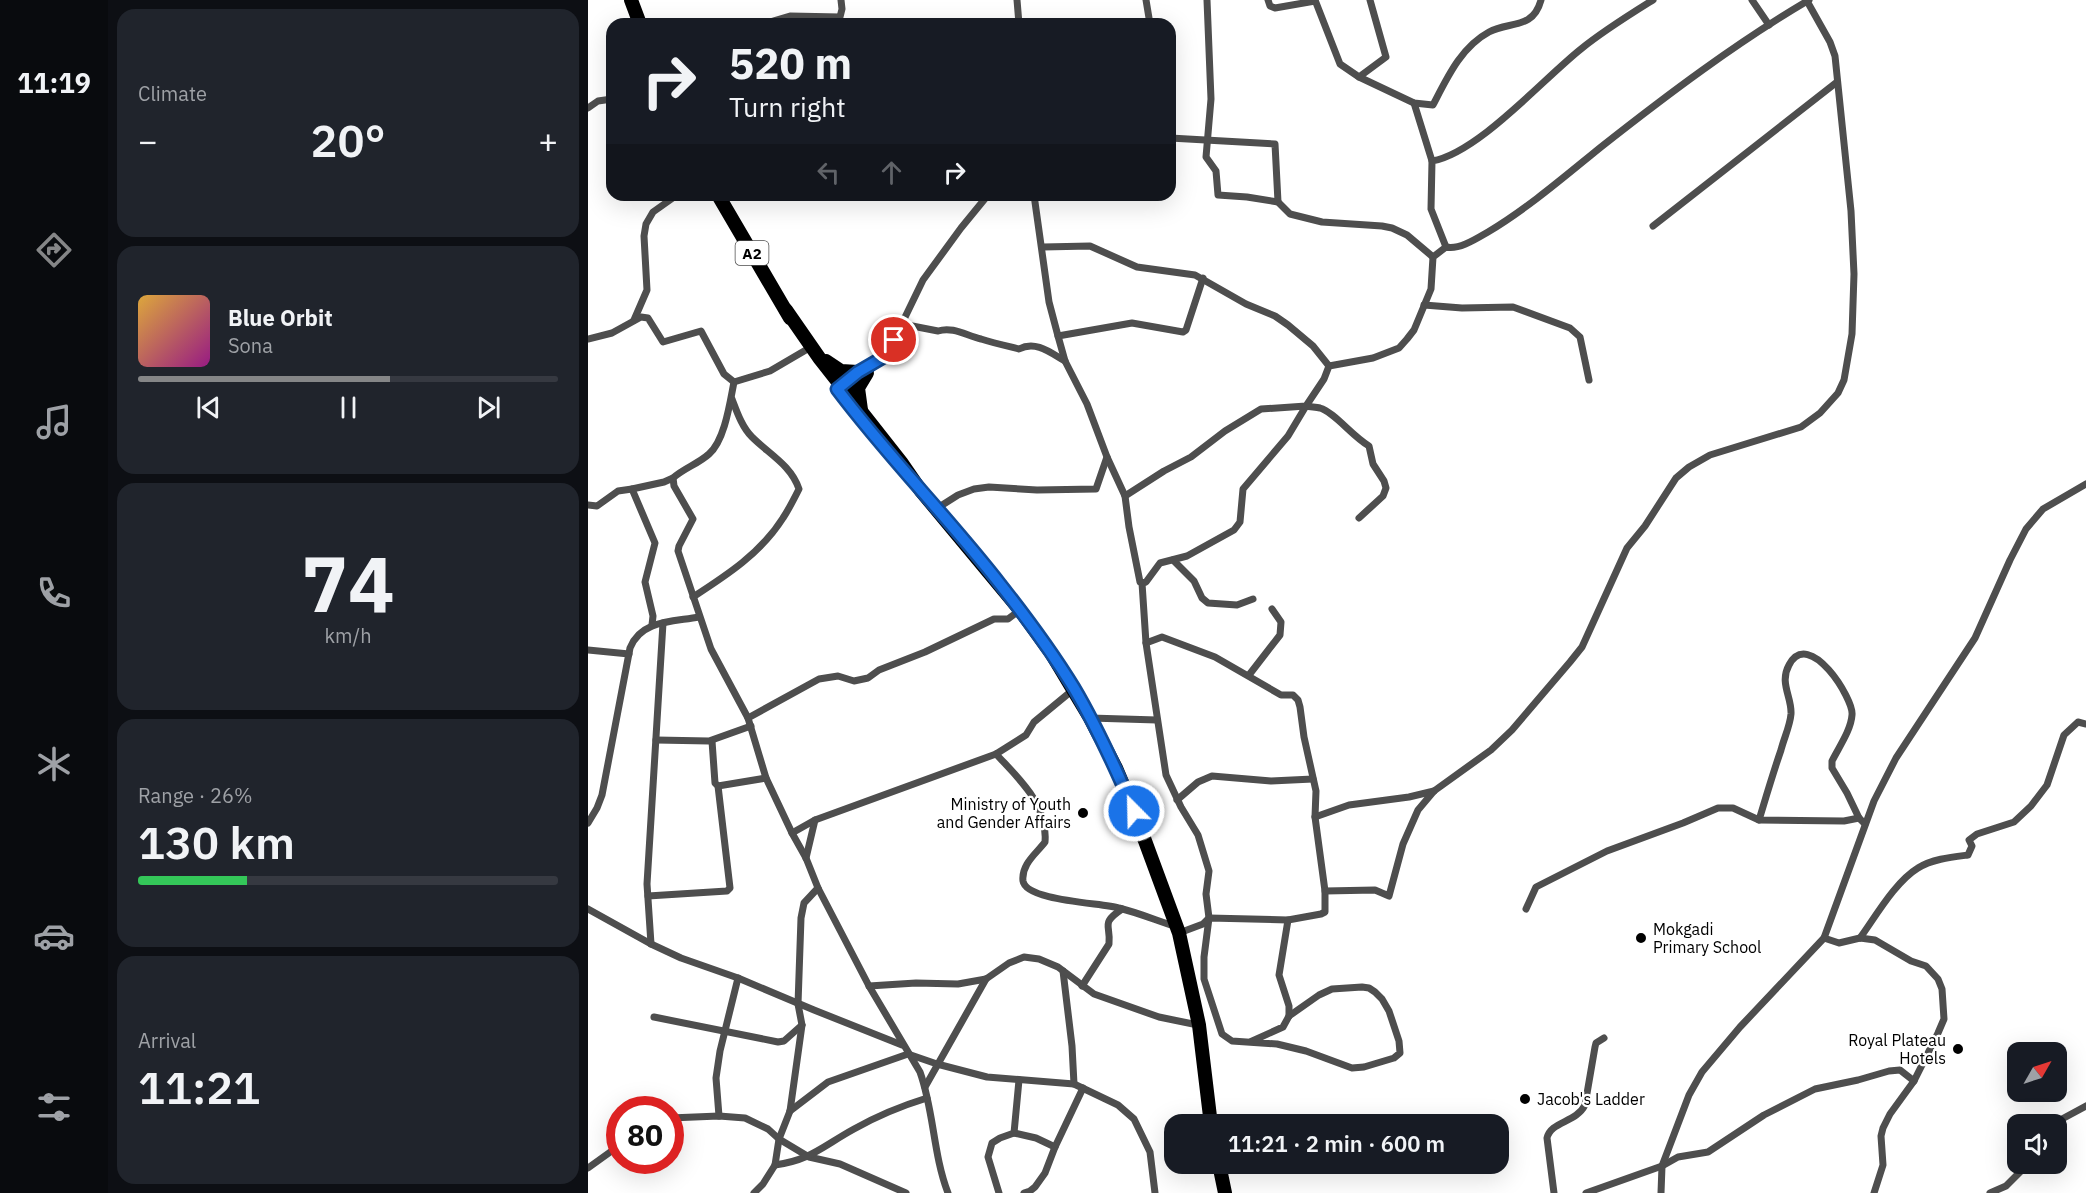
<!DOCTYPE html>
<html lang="en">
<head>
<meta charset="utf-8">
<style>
	body { margin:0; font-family:"IBM Plex Sans",sans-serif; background:#20242c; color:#f1f3f6; height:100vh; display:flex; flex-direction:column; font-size:22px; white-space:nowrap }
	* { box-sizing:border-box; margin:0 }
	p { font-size:20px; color:#9ea1a6 }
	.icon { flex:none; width:33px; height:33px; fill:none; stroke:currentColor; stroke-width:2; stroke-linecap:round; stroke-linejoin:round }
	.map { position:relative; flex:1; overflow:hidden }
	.drawer { display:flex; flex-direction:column; gap:9px; padding:9px; background:#0d0f14; width:480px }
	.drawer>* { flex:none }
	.guide { position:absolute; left:18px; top:18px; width:570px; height:183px; border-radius:18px; box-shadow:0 6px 24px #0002; background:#171b24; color:#f1f3f6; overflow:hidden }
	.needle { width:39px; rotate:51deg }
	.controls { position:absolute; left:1419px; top:1042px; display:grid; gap:12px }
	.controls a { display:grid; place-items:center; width:60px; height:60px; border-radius:12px; background:#171b24; box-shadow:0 6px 24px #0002; font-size:30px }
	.speed { position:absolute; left:18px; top:1096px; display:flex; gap:12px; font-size:30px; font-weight:700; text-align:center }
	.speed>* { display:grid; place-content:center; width:78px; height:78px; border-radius:50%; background:#171b24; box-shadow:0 6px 24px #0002; line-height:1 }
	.speed .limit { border:9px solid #d22; background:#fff; color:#111 }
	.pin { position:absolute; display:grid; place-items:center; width:51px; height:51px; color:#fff; margin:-26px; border:3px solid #fff; border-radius:50%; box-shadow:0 2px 6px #0007 }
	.me { position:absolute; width:66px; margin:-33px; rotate:337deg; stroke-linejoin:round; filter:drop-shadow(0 0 4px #0008) }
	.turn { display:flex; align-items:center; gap:21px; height:126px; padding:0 24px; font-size:27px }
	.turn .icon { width:78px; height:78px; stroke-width:2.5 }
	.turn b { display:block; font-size:42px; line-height:51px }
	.lanes { display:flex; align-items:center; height:57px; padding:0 24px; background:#0003; justify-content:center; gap:30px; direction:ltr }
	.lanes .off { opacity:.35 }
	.big { font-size:45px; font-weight:600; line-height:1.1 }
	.drawer .widget { flex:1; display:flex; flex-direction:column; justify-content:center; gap:9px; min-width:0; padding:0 21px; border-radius:18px; background:#20242c }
	.drawer .dial { align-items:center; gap:0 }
	.dial b { font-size:78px; line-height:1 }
	.song { display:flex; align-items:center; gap:18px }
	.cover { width:72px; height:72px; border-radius:9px; background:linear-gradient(135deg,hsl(40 70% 55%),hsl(310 70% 35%)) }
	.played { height:6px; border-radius:3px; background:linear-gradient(90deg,#858687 60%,#363941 60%) }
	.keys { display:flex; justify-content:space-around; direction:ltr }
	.heat { display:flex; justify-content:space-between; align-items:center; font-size:33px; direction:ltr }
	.charge { height:9px; border-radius:4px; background:linear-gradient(90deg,#34c759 26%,#363941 0) }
	.trip { position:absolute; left:576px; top:1114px; width:345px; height:60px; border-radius:18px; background:#171b24; box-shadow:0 6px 24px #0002; font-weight:600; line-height:60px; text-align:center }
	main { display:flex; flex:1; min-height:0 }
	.dock { display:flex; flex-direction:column; width:108px; justify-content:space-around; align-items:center; background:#090b0e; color:#9ea1a6 }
	.dock .icon { width:42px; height:42px }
	.dock .active { color:#858687 }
	.dock b { font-size:27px; color:#f1f3f6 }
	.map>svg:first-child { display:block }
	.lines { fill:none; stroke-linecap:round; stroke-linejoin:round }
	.street { stroke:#4e4e4e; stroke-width:7 }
	.highway { stroke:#000; stroke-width:14 }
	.route-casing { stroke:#114b97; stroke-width:15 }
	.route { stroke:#1a73e8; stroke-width:10 }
	.poi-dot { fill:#000; stroke:#fff; stroke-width:2 }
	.labels { text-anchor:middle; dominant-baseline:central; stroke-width:4.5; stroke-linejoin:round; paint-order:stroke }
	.shield { fill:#fff; stroke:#4c4c4c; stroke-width:1.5 }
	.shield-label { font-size:15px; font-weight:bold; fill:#000 }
	.poi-label { font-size:16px; fill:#000; stroke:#fff; text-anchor:end }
</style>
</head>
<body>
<main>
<nav class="dock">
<b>11:19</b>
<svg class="icon active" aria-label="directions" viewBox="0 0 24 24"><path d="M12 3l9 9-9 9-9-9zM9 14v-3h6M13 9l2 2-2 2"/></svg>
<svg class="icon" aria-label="music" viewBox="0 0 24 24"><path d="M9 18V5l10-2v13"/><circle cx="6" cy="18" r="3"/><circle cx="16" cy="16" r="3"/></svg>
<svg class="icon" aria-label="phone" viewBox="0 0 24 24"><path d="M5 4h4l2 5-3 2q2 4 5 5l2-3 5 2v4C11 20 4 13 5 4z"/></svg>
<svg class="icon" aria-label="climate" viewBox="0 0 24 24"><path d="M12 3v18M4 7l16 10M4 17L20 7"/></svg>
<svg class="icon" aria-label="car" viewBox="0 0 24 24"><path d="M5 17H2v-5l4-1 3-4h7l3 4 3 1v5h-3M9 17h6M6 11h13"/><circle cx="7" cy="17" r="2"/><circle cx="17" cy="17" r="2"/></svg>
<svg class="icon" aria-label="filters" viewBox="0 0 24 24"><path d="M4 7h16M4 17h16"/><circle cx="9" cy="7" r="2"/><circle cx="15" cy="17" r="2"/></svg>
</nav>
<section class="drawer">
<div class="widget"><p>Climate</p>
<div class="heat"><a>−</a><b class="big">20°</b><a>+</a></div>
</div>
<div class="widget">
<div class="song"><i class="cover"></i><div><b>Blue Orbit</b><p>Sona</p></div></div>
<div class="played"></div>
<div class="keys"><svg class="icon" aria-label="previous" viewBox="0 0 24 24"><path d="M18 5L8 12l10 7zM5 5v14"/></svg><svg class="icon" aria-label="pause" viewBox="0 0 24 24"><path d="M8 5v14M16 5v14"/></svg><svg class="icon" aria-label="next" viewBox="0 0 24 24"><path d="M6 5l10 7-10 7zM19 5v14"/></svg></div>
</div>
<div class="widget dial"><b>74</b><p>km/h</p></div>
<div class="widget"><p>Range · 26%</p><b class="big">130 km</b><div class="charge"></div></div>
<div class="widget"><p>Arrival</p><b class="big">11:21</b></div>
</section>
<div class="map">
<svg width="1498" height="1193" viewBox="0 0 1498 1193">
	<rect width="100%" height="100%" fill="#fff"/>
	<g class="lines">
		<g class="street">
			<polyline points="429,0 431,24"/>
			<polyline points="558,0 562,24"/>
			<polyline points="619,0 623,99 618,157 628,171 630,195 659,197 690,202 702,214 734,222 794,226 804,228 819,235 845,257"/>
			<polyline points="680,0 682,6 687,8 727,1"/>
			<polyline points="727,0 752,64 771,77 798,57 782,0"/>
			<polyline points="1164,0 1181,25"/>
			<polyline points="175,24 202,16 252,17 254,9 253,0"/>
			<path d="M 771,77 L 826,103 L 845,105 C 859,78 873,47 901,32 C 921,21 945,30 953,0"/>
			<polyline points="826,103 844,161"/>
			<polyline points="0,108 10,101 24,99"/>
			<polyline points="582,138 687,144 690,202"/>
			<polyline points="446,195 461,302 470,336 477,361 499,404 519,457 537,496 541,527 552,582 554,583 558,643 578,775 593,807 610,835 621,871 618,894 621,918 616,957 616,979 634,1034 644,1041 689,1044 718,1051 764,1068 776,1067 806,1058 812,1053 811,1041 801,1011 794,999 787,992 781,988 774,987 744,989 731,995 701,1016 695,1027 662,1042"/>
			<polyline points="1065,226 1249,82"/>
			<polyline points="455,247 502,246 549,267 607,275 658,304 687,316 700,325 725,346 741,366"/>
			<path d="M 858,247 L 843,209 L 844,161 C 890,153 955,79 993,49 C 1015,31 1041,15 1065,0"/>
			<polyline points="836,305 874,308 925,307 982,328 992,337 1001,380"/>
			<polyline points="46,320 59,290 56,236 58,224 65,212 89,195"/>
			<path d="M 314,324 L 350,331 C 365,326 379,336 393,339 C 406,343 419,346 431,349 C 448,340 463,353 477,361"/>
			<polyline points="470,336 544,323 595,332 598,330 615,278"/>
			<polyline points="0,339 24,333 53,317 60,318 75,342 113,331 136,374 146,382"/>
			<path d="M 223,347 L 182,371 L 146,382 C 142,402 137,440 121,454 C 110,464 96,468 85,478 L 86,486 L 105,519 L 91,546 L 90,551 L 123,649 L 160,718 L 178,778 L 204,833 L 218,858 L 230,888 L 281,986 L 332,1072 C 346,1111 345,1154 360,1193"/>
			<polyline points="255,391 292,362 306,340 335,280 373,228 400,195"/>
			<path d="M 537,496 L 576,471 L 603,457 L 637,431 L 673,409 L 718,406 L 736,379 L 741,366 L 785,358 L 811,348 L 819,339 L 826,330 L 843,289 L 845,257 L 858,247 C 871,250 888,239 900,232 C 940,208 976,177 1013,147 C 1079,95 1148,43 1221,0"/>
			<polyline points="0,505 9,506 30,491 44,489"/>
			<polyline points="348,509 370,495 386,489 401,487 449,490 508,489 519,457"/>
			<polyline points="585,560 606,581 614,598 620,603 649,605 665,599"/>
			<path d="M 554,583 L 558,582 L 572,563 L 599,556 L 646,530 L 652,522 L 655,489 L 700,436 L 718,406 C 722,407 728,407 732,408 C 746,412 765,437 781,446 L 785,464 L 796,481 L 798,488 L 795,496 L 771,518"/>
			<path d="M 105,597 C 139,575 173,553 195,518 C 201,509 206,499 211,489 C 203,465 181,454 164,437 C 154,427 149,412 144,399"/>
			<polyline points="64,625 65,616 57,582 67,543 44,489 76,482 85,478"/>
			<polyline points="558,643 574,637 627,657 693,695 705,695 710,700 712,707 716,737 728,791 727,817 737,891 737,912 733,914 700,920 621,918 615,924 591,933"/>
			<polyline points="0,650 41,654"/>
			<polyline points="661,675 692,635 693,622 684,609"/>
			<polyline points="160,718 231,679 250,676 266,681 280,678 291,670 337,652 406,619 420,619 432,610"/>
			<polyline points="502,718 569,720"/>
			<polyline points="68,740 121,741 163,726"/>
			<path d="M 408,754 C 431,779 460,804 457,842 C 449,853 433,864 435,881 C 438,901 514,903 531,908 C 551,913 570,921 589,927"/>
			<polyline points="130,786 178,778"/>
			<polyline points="589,800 610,782 624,776 683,781 725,779"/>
			<polyline points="727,817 761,805 821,797 846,791"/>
			<path d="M 1171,820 C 1178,797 1185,773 1193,750 C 1196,738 1202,726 1203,714 C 1204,697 1191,683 1201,665 C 1221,627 1266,699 1264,715 C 1263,730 1251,747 1244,761 L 1244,768 L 1259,793 L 1271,818 L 1277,824"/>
			<path d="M 0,823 L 9,808 L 14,795 L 42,648 C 53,620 84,622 111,617"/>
			<polyline points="204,833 227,820 408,754 438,735 446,722 486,689"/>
			<polyline points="218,858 227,820"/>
			<polyline points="737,891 787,890 801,896 815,844 830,810 846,791 903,750 924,730 982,662 994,647 1039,548 1057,526 1088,478 1101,467 1122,455 1213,427 1232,413 1250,393 1256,380 1264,334 1266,274 1263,211 1247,56 1242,42 1219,1"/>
			<polyline points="60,896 139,891 142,888 130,786 127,783 124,741"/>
			<polyline points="0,909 63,944 93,958 150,978 226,1010 314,1045"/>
			<polyline points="938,909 948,887 1019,851 1095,823 1130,808 1145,808 1171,820 1256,821 1271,818"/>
			<polyline points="700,920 691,975 701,1006 701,1016"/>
			<polyline points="1236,938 1251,943 1272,938 1287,940 1323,961 1338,966 1350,979 1354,989 1356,1019 1350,1033 1326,1081 1302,1114 1295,1128 1293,1136 1295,1165 1286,1193"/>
			<path d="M 1272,938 C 1288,916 1307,882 1330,868 C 1344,859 1364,857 1380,855 L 1384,846 L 1381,840 L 1389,834 L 1426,822 L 1443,806 L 1459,785 L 1476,735 L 1490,722 L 1498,724"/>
			<polyline points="63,944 59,884 75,623"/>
			<polyline points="475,971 484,1046 486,1084"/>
			<polyline points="281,986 328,983 370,984 398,979 421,963 436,957 451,959 470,967 506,994 571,1017 610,1025"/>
			<path d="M 494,986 L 521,944 C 523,924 512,924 534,909"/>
			<polyline points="66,1017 190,1042 196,1041 214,1025"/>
			<polyline points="337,1087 398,979"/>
			<polyline points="202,1111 240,1082 320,1054 349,1064 399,1077 486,1084 530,1105 546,1119 562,1152 567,1193"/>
			<polyline points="131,1116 128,1078 132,1051 150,978"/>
			<polyline points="82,1118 131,1116 157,1118 180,1129 191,1139 221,1157 252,1164 318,1193"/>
			<polyline points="1468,1125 1474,1119 1498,1106"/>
			<polyline points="426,1133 448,1138 467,1147"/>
			<path d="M 187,1165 C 223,1160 235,1146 266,1129 C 289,1116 313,1106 339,1098"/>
			<polyline points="0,1168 32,1145"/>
			<polyline points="166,1193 175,1184 187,1165 191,1139 202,1111 214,1025 210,1004 213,918 216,903 230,888"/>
			<polyline points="411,1193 400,1157 404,1143 412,1138 426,1133 431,1080"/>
			<polyline points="436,1193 442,1191 447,1187 457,1173 467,1147 495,1088"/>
			<path d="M 966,1193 L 959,1138 C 963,1121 988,1123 997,1105 L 1007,1047 L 1008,1043 L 1016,1038"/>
			<polyline points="998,1193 1074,1166 1090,1157 1120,1152 1176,1115 1227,1089 1270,1080 1301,1071 1312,1070 1326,1081"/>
			<polyline points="1073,1193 1074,1166 1101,1095 1114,1072 1152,1027 1236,938 1286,801 1308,758 1387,638 1422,560 1438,529 1455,509 1498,484"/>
			<polyline points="1402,1193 1418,1186 1440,1164"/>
		</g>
		<g class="highway">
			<polyline points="43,0 52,24"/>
			<polyline points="130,195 202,318"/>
			<polyline points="198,310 232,359 313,462 333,491 432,610 463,653 502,718 528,768 546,811 591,933 611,1025 623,1125"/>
			<polyline points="238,361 253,371 270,372"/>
			<polyline points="273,410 270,388 279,373"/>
			<polyline points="631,1164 637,1193"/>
		</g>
	</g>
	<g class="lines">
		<defs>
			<path id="route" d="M 306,340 L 294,358 L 270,372 L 249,389 C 300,457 360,517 412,584 C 438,617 464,652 486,688 C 509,727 528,769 546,811"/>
		</defs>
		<use href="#route" class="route-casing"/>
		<use href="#route" class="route"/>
	</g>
	<g class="poi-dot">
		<circle cx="495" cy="813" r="6"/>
		<circle cx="1053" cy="938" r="6"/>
		<circle cx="1370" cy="1049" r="6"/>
		<circle cx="937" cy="1099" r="6"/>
	</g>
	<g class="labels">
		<rect class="shield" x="147.5" y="241" width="33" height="24" rx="4.5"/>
		<g class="shield-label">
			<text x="164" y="253">A2</text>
		</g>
		<g class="poi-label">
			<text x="483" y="804">Ministry of Youth<tspan x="483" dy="18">and Gender Affairs</tspan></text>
			<text x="1065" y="929" text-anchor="start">Mokgadi<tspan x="1065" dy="18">Primary School</tspan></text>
			<text x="1358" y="1040">Royal Plateau<tspan x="1358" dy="18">Hotels</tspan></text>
			<text x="949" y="1099" text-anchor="start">Jacob's Ladder</text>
		</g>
	</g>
</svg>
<div class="controls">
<a><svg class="needle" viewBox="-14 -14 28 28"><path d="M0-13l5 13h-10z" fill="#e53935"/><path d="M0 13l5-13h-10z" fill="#9ea1a6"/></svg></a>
<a><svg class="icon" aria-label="sound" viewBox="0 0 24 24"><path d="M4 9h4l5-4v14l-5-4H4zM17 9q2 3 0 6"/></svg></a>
</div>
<div class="speed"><div class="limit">80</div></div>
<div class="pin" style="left:306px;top:340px;background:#d93025"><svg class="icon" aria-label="arrive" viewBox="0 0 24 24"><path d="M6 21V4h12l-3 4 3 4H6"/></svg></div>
<svg class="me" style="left:546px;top:811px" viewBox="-20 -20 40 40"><circle r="17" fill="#1a73e8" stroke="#fff" stroke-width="3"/><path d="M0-11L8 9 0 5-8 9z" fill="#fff"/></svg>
<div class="trip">11:21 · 2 min · 600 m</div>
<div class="guide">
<div class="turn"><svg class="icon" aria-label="right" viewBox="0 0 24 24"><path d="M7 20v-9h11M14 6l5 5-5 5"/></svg><div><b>520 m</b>Turn right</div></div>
<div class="lanes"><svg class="icon off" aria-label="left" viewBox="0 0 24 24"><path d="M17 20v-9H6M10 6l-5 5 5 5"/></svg><svg class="icon off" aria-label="ahead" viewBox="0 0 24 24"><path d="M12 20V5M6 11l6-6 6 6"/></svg><svg class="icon" aria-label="right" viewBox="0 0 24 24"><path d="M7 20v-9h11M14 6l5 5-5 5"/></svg></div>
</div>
</div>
</main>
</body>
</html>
